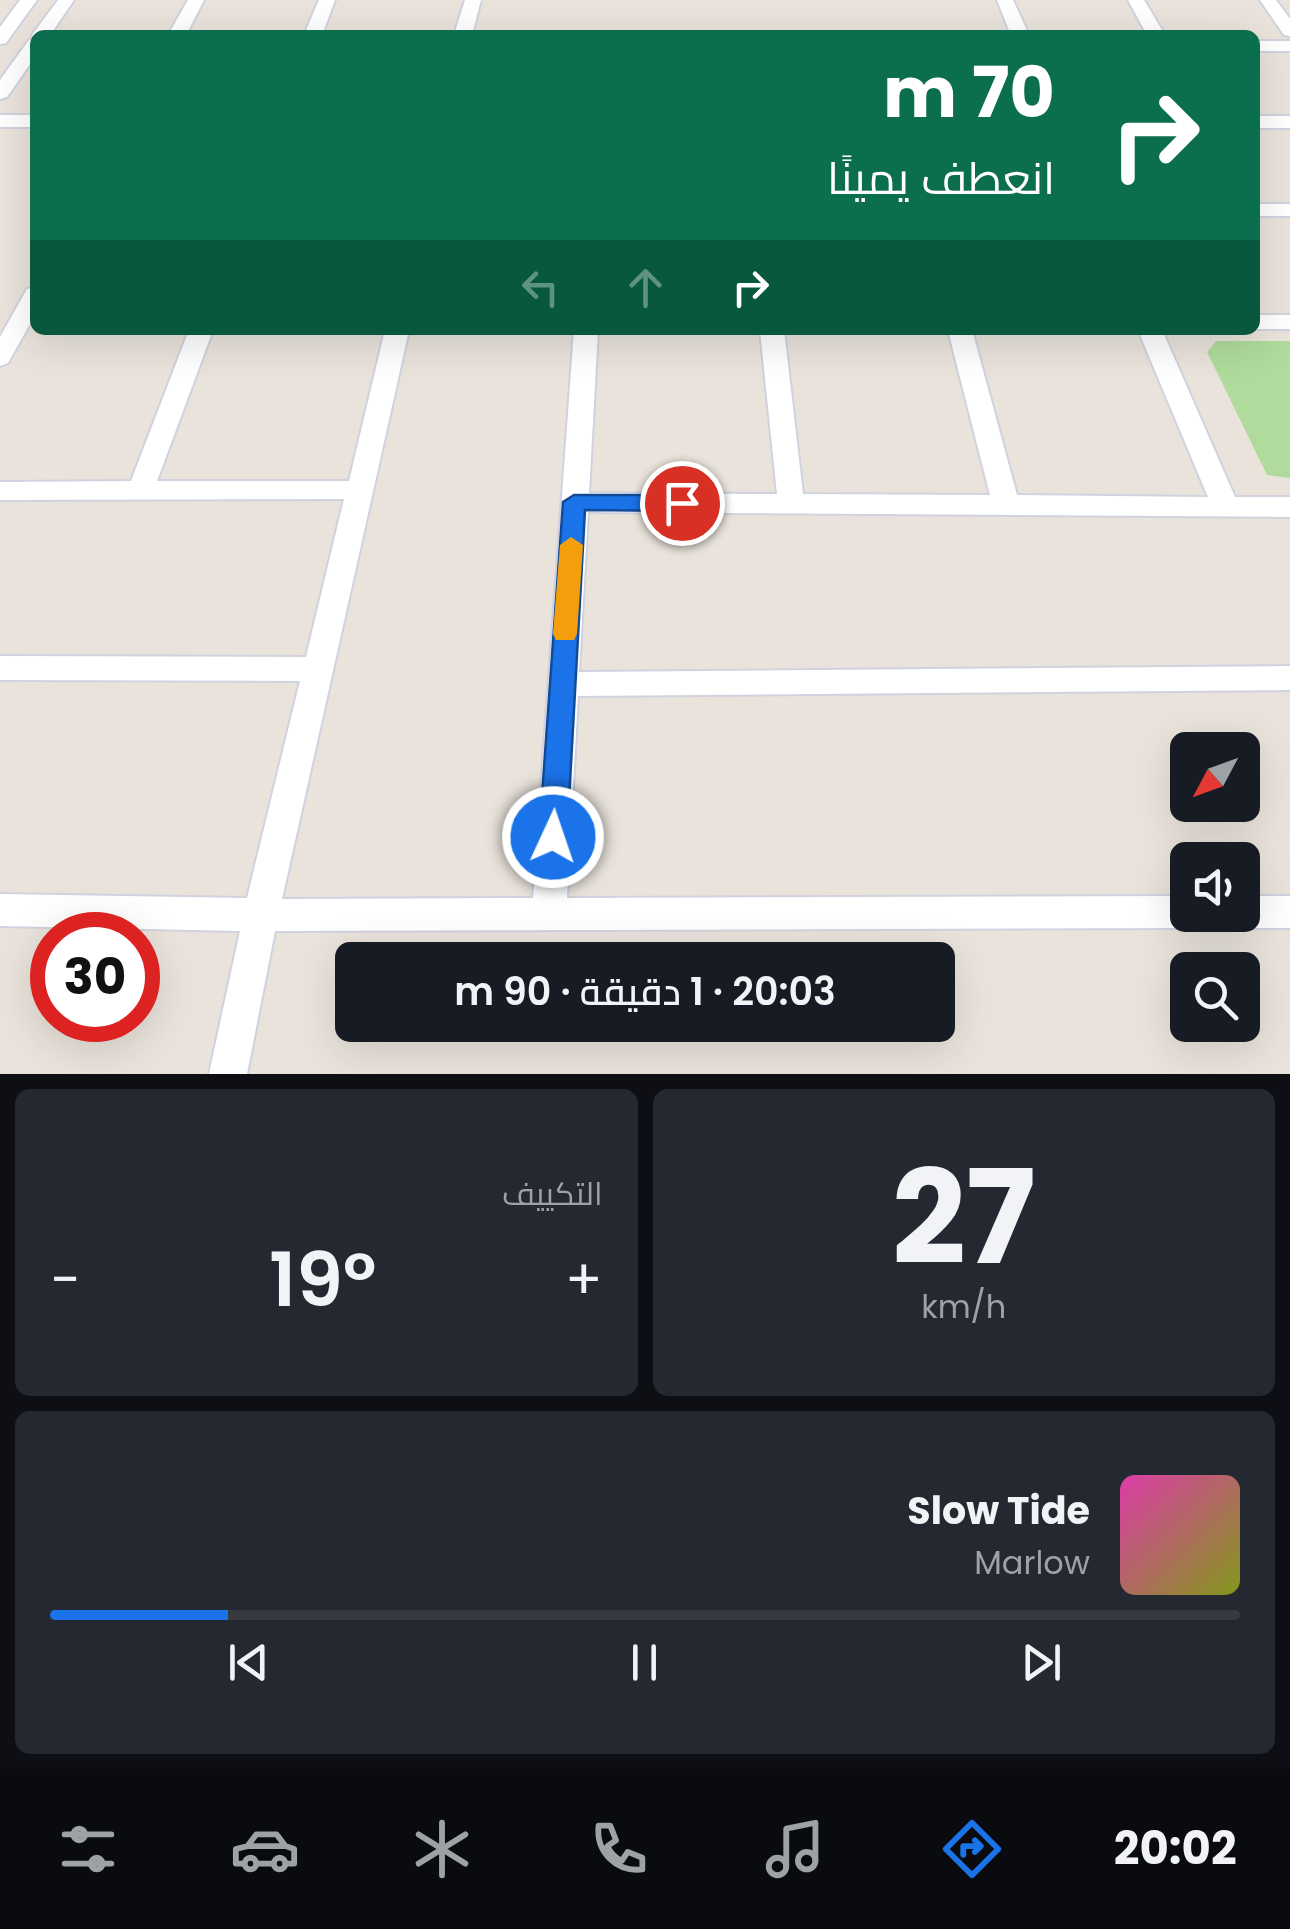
<!DOCTYPE html>
<html lang="ar">
<head>
<meta charset="utf-8">
<style>
	body { margin:0; font-family:Poppins,Cairo,sans-serif; background:#242831; color:#f1f3f6; direction:rtl; height:100vh; display:flex; flex-direction:column; font-size:38px; white-space:nowrap }
	* { box-sizing:border-box; margin:0 }
	p { font-size:32px; color:#9ea1a6 }
	.icon { flex:none; width:55px; height:55px; fill:none; stroke:currentColor; stroke-width:2; stroke-linecap:round; stroke-linejoin:round }
	.map { position:relative; height:1074px; overflow:hidden; direction:ltr }
	.details { display:flex; flex-direction:column; gap:15px; padding:15px; background:#0d0f14; flex:1 }
	.details>* { flex:none }
	.hud { position:absolute; left:30px; top:30px; width:1230px; height:305px; border-radius:15px; box-shadow:0 10px 40px #0002; direction:rtl; background:#0b6e4f; color:#fff; overflow:hidden }
	.needle { width:65px; rotate:229deg }
	.buttons { position:absolute; left:1170px; top:732px; display:grid; gap:20px }
	.buttons a { display:grid; place-items:center; width:90px; height:90px; border-radius:15px; background:#171b24; box-shadow:0 10px 40px #0002; font-size:50px }
	.speed { position:absolute; left:30px; top:912px; display:flex; gap:20px; font-size:50px; font-weight:700; text-align:center }
	.speed>* { display:grid; place-content:center; width:130px; height:130px; border-radius:50%; background:#171b24; box-shadow:0 10px 40px #0002; line-height:1 }
	.speed .limit { border:15px solid #d22; background:#fff; color:#111 }
	.pin { position:absolute; display:grid; place-items:center; width:85px; height:85px; color:#fff; margin:-42px; border:5px solid #fff; border-radius:50%; box-shadow:0 2px 10px #0007 }
	.me { position:absolute; width:110px; margin:-55px; rotate:3deg; stroke-linejoin:round; filter:drop-shadow(0 0 8px #0008) }
	.turn { display:flex; align-items:center; gap:35px; height:210px; padding:0 40px; font-size:45px }
	.turn .icon { width:130px; height:130px; stroke-width:2.5 }
	.turn b { display:block; font-size:70px; line-height:85px }
	.lanes { display:flex; align-items:center; height:95px; padding:0 40px; background:#0003; justify-content:center; gap:50px; direction:ltr }
	.lanes .off { opacity:.35 }
	.big { font-size:75px; font-weight:600; line-height:1.1 }
	.details .card { flex:1; display:flex; flex-direction:column; justify-content:center; gap:15px; min-width:0; padding:0 35px; border-radius:15px; background:#242831 }
	.details .dial { align-items:center; gap:0 }
	.dial b { font-size:130px; line-height:1 }
	.song { display:flex; align-items:center; gap:30px }
	.cover { width:120px; height:120px; border-radius:15px; background:linear-gradient(135deg,hsl(320 70% 55%),hsl(70 70% 35%)) }
	.played { height:10px; border-radius:5px; background:linear-gradient(90deg,#1a73e8 15%,#363941 15%) }
	.keys { display:flex; justify-content:space-around; direction:ltr }
	.heat { display:flex; justify-content:space-between; align-items:center; font-size:55px; direction:ltr }
	.details .tiles { flex:1; display:grid; gap:15px; grid-template-columns:1fr 1fr }
	.card:last-child { grid-column:span 2 }
	.trip { position:absolute; left:335px; top:942px; width:620px; height:100px; border-radius:15px; background:#171b24; box-shadow:0 10px 40px #0002; font-weight:600; line-height:100px; text-align:center; direction:rtl }
	.tabs { display:flex; height:160px; justify-content:space-around; align-items:center; background:#090b0e; color:#9ea1a6 }
	.tabs .icon { width:70px; height:70px }
	.tabs .active { color:#1a73e8 }
	.tabs b { font-size:45px; color:#f1f3f6 }
	.map>svg:first-child { display:block }
	.green { fill:#b0db9c }
	.lines { fill:none; stroke-linecap:round; stroke-linejoin:round }
	.minor-casing { stroke:#d0d3df; stroke-width:4 }
	.minor { fill:#fff; fill-rule:evenodd }
	.route { fill:#1a73e8; stroke:#114b97; stroke-width:2.5 }
	.slow { fill:#f59e0b }
</style>
</head>
<body>
<div class="map">
<svg width="1290" height="1074" viewBox="0 0 1290 1074">
	<rect width="100%" height="100%" fill="#e9e3db"/>
	<polygon class="green" points="1216,341 1290,341 1290,478 1267,475 1207,352"/>
	<g class="lines">
		<defs>
			<g id="minor">
				<polygon points="20,0 37,0 6,43 0,44 0,27"/>
				<polygon points="58,0 74,0 50,35 35,35 35,57 7,97 0,99 0,80 29,40 35,39 32,35"/>
				<polygon points="188,0 204,0 186,35 168,35"/>
				<polygon points="319,0 335,0 322,35 304,35"/>
				<polygon points="465,0 481,0 472,35 454,35"/>
				<polygon points="997,0 1013,0 1029,35 1011,35"/>
				<polygon points="1128,0 1144,0 1165,35 1147,35"/>
				<polygon points="1260,0 1276,0 1290,19 1290,36 1284,35"/>
				<rect x="1255" y="41" width="35" height="10"/>
				<rect x="0" y="115" width="35" height="12"/>
				<rect x="1255" y="116" width="35" height="12"/>
				<rect x="1255" y="204" width="35" height="12"/>
				<polygon points="35,287 35,315 8,363 0,366 0,337 27,289"/>
				<rect x="1255" y="315" width="35" height="14"/>
				<polygon points="189,330 213,330 157,481 349,481 385,330 409,330 282,899 533,898 574,330 598,330 589,493 777,494 760,330 784,330 803,494 990,495 948,330 972,330 1017,495 1208,497 1138,330 1162,330 1235,497 1290,497 1290,517 588,512 579,672 1290,666 1290,690 578,696 567,898 1188,896 1188,915 1204,915 1200,924 1188,928 275,931 247,1074 209,1074 240,931 0,926 0,894 247,898 300,681 0,680 0,656 306,657 344,499 0,500 0,482 131,481"/>
				<polygon points="1242,896 1290,896 1290,928 1242,928 1230,924 1226,915 1242,915"/>
			</g>
		</defs>
		<use href="#minor" class="minor-casing"/>
		<use href="#minor" class="minor"/>
	</g>
	<polygon class="route" points="574,495 682,495 693,503 682,511 585,510 567,837 563,846 553,850 543,846 539,837 563,502"/>
	<polygon class="slow" points="571,537 583,545 577,634 574,640 556,640 553,634 560,545"/>
</svg>
<div class="buttons">
<a><svg class="needle" viewBox="-14 -14 28 28"><path d="M0-13l5 13h-10z" fill="#e53935"/><path d="M0 13l5-13h-10z" fill="#9ea1a6"/></svg></a>
<a><svg class="icon" aria-label="sound" viewBox="0 0 24 24"><path d="M4 9h4l5-4v14l-5-4H4zM17 9q2 3 0 6"/></svg></a>
<a><svg class="icon" aria-label="search" viewBox="0 0 24 24"><circle cx="10" cy="10" r="6"/><path d="M15 15l6 6"/></svg></a>
</div>
<div class="speed"><div class="limit">30</div></div>
<div class="pin" style="left:682px;top:503px;background:#d93025"><svg class="icon" aria-label="arrive" viewBox="0 0 24 24"><path d="M6 21V4h12l-3 4 3 4H6"/></svg></div>
<svg class="me" style="left:553px;top:837px" viewBox="-20 -20 40 40"><circle r="17" fill="#1a73e8" stroke="#fff" stroke-width="3"/><path d="M0-11L8 9 0 5-8 9z" fill="#fff"/></svg>
<div class="trip">20:03 · 1 دقيقة · 90 m</div>
<div class="hud">
<div class="turn"><svg class="icon" aria-label="right" viewBox="0 0 24 24"><path d="M7 20v-9h11M14 6l5 5-5 5"/></svg><div><b>70 m</b>انعطف يمينًا</div></div>
<div class="lanes"><svg class="icon off" aria-label="left" viewBox="0 0 24 24"><path d="M17 20v-9H6M10 6l-5 5 5 5"/></svg><svg class="icon off" aria-label="ahead" viewBox="0 0 24 24"><path d="M12 20V5M6 11l6-6 6 6"/></svg><svg class="icon" aria-label="right" viewBox="0 0 24 24"><path d="M7 20v-9h11M14 6l5 5-5 5"/></svg></div>
</div>
</div>
<section class="details">
<div class="tiles">
<div class="card dial"><b>27</b><p>km/h</p></div>
<div class="card"><p>التكييف</p>
<div class="heat"><a>−</a><b class="big">19°</b><a>+</a></div>
</div>
<div class="card">
<div class="song"><i class="cover"></i><div><b>Slow Tide</b><p>Marlow</p></div></div>
<div class="played"></div>
<div class="keys"><svg class="icon" aria-label="previous" viewBox="0 0 24 24"><path d="M18 5L8 12l10 7zM5 5v14"/></svg><svg class="icon" aria-label="pause" viewBox="0 0 24 24"><path d="M8 5v14M16 5v14"/></svg><svg class="icon" aria-label="next" viewBox="0 0 24 24"><path d="M6 5l10 7-10 7zM19 5v14"/></svg></div>
</div>
</div>
</section>
<nav class="tabs">
<b>20:02</b>
<svg class="icon active" aria-label="directions" viewBox="0 0 24 24"><path d="M12 3l9 9-9 9-9-9zM9 14v-3h6M13 9l2 2-2 2"/></svg>
<svg class="icon" aria-label="music" viewBox="0 0 24 24"><path d="M9 18V5l10-2v13"/><circle cx="6" cy="18" r="3"/><circle cx="16" cy="16" r="3"/></svg>
<svg class="icon" aria-label="phone" viewBox="0 0 24 24"><path d="M5 4h4l2 5-3 2q2 4 5 5l2-3 5 2v4C11 20 4 13 5 4z"/></svg>
<svg class="icon" aria-label="climate" viewBox="0 0 24 24"><path d="M12 3v18M4 7l16 10M4 17L20 7"/></svg>
<svg class="icon" aria-label="car" viewBox="0 0 24 24"><path d="M5 17H2v-5l4-1 3-4h7l3 4 3 1v5h-3M9 17h6M6 11h13"/><circle cx="7" cy="17" r="2"/><circle cx="17" cy="17" r="2"/></svg>
<svg class="icon" aria-label="filters" viewBox="0 0 24 24"><path d="M4 7h16M4 17h16"/><circle cx="9" cy="7" r="2"/><circle cx="15" cy="17" r="2"/></svg>
</nav>
</body>
</html>
